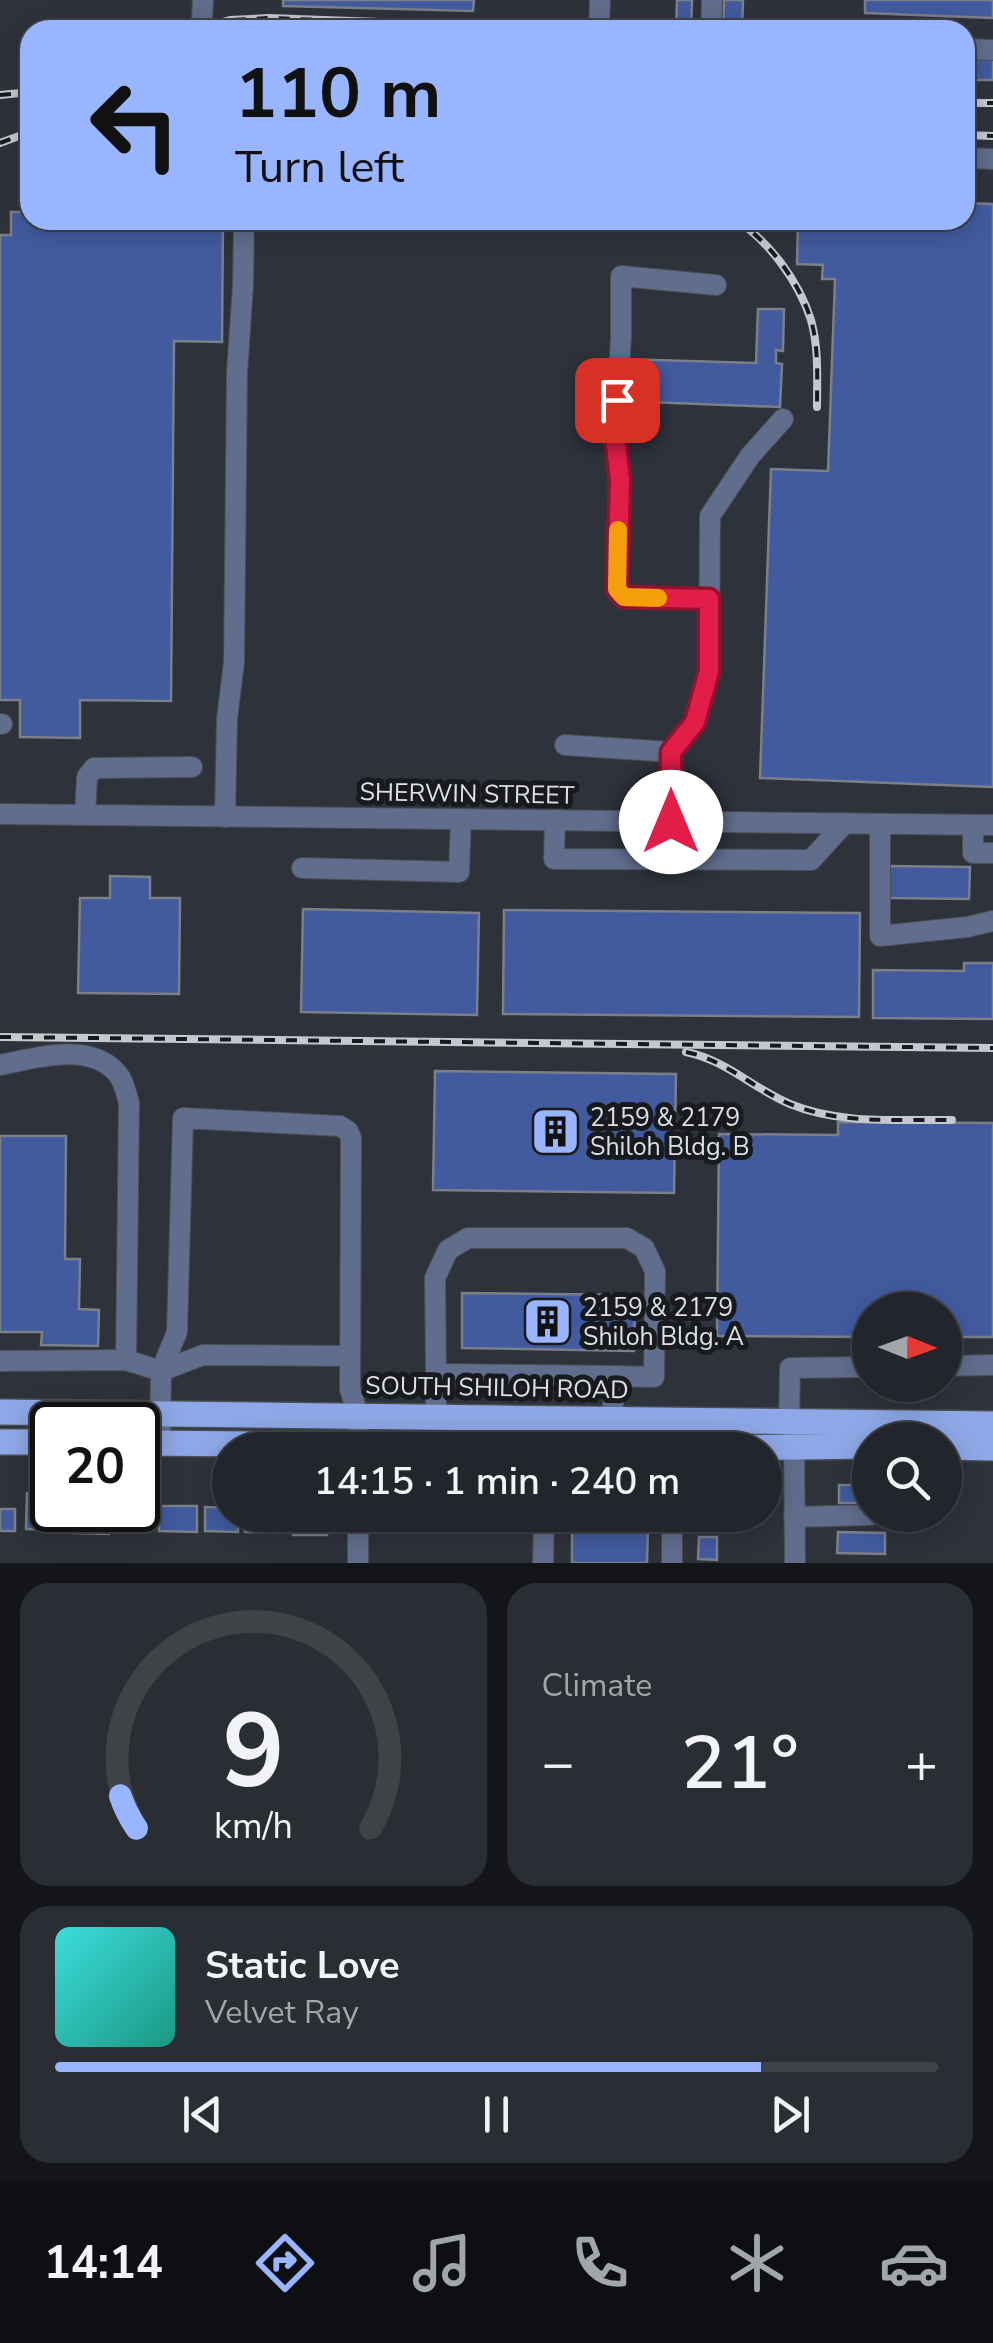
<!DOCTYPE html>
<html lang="en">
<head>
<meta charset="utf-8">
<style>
	body { margin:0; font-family:"Nunito Sans",sans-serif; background:#2a2e34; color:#f1f3f6; height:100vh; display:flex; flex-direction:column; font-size:38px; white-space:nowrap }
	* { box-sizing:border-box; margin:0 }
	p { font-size:32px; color:#a2a5a9 }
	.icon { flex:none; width:55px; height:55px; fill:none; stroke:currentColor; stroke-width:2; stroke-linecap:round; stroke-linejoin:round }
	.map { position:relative; height:1563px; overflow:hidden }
	.panel { display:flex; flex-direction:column; gap:20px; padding:20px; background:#131518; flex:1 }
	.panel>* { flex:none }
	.top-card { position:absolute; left:20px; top:20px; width:955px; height:210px; border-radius:30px; box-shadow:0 5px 25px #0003,0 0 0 2px #3f4348; background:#99b5fd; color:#111; overflow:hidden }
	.needle { width:65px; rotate:91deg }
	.controls { position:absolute; left:852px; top:1292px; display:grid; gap:20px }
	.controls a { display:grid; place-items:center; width:110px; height:110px; border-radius:50%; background:#22262c; box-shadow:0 5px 25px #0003,0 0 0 2px #3f4348; font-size:50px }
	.speed { position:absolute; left:30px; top:1402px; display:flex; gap:20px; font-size:50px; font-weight:700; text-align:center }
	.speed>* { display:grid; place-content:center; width:130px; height:130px; border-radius:50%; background:#22262c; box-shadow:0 5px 25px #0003,0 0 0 2px #3f4348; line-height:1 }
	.speed .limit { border:5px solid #111; border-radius:15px; background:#fff; color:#111 }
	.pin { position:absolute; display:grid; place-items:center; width:85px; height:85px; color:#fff; margin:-42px; border-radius:20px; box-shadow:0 5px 15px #0006 }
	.me { position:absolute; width:110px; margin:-55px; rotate:0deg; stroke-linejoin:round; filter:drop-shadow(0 0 8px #0008) }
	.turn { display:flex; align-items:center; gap:35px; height:210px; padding:0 50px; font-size:45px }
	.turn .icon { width:130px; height:130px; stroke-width:2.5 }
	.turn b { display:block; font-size:70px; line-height:85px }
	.big { font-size:75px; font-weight:600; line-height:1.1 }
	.panel .card { flex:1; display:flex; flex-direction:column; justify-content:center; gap:15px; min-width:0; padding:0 35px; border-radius:30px; background:#2a2e34 }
	.panel .dial { align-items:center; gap:0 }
	.dial svg { height:260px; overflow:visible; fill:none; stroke:#3f4348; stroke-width:7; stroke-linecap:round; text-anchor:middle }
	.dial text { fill:#f1f3f6; stroke:none }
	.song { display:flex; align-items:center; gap:30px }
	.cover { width:120px; height:120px; border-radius:15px; background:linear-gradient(135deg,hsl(180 70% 55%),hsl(170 70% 35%)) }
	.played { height:10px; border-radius:5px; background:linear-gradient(90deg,#99b5fd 80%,#3f4348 80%) }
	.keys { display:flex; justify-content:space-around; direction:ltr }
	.heat { display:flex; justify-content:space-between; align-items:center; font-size:55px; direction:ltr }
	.panel .tiles { flex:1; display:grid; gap:20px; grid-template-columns:1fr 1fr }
	.card:last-child { grid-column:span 2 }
	.trip { position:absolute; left:212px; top:1432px; width:570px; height:100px; border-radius:50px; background:#22262c; box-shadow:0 5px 25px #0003,0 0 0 2px #3f4348; font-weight:600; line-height:100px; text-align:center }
	.dock { display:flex; height:160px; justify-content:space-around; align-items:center; background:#0e0f12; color:#a2a5a9 }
	.dock .icon { width:70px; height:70px }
	.dock .current { color:#99b5fd }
	.dock b { font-size:45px; color:#f1f3f6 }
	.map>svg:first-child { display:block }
	.building { fill:#425b9f; stroke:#7b7f8a; stroke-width:2.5 }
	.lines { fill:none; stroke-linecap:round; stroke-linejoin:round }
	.minor-casing { stroke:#4a4e56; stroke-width:22 }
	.major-casing { stroke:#4a4e56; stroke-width:28 }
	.minor { stroke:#616d8c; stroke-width:20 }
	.major { stroke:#8ea7e6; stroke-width:25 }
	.rail-casing { stroke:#c5c8ce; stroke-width:8 }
	.rail { stroke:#181a1e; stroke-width:4; stroke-dasharray:11; stroke-linecap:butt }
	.route-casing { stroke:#92132f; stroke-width:25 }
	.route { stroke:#e11d48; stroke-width:18 }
	.slow { stroke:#f59e0b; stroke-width:18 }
	.labels { text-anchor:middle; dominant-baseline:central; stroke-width:10; stroke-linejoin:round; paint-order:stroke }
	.street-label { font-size:25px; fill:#dcdfe5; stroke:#181a1e }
	.poi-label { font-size:25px; fill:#dcdfe5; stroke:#181a1e; text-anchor:start }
</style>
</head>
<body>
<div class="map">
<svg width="993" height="1563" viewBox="0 0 993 1563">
	<rect width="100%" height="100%" fill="#2e323b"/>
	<g class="building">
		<polygon points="283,0 474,0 473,11 283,6"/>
		<polygon points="677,0 692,0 691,30 676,30"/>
		<polygon points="724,0 743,0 742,30 723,30"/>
		<polygon points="865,0 993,0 993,18 865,13"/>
		<rect x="965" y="59" width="28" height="21"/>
		<polygon points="965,203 993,204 993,787 760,778 771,469 828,471 835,279 822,279 823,265 797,264 798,220 965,220"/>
		<polygon points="11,212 30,212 30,220 223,220 222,342 174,341 171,701 80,700 80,738 20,737 20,700 0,700 0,235 11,235"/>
		<polygon points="758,309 784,309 783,351 776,350 776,363 782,364 780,407 622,401 623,359 756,363"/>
		<polygon points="890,866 970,867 969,899 889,898"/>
		<polygon points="110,876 150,877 150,898 180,898 179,994 78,993 80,898 110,898"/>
		<polygon points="303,909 479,913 477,1015 301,1012"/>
		<polygon points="504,910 860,913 859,1017 503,1014"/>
		<polygon points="964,963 993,963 993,1019 873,1018 873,970 964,971"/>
		<polygon points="435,1071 676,1074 674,1193 433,1190"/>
		<polygon points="838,1122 993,1123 993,1337 945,1337 945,1310 870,1310 870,1337 717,1336 719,1134 838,1135"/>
		<polygon points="0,1136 66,1136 65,1259 80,1259 79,1309 99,1310 98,1346 41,1345 42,1332 0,1332"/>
		<polygon points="462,1293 635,1295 634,1351 462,1348"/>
		<rect x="839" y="1485" width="31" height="18"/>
		<polygon points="27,1493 42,1493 42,1508 57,1510 57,1530 26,1529"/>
		<polygon points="138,1493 150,1493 149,1523 115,1522 115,1510 138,1510"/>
		<polygon points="159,1506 197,1506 197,1532 159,1531"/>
		<polygon points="205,1507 230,1508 230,1515 238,1515 238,1532 205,1531"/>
		<rect x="0" y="1509" width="15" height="22"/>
		<polygon points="73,1510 109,1510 109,1534 73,1533"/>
		<polygon points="245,1515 276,1515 276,1533 245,1532"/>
		<rect x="293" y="1515" width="34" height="20"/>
		<polygon points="601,1519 618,1519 618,1527 648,1527 647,1563 572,1563 572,1526 601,1527"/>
		<polygon points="838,1532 885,1533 885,1554 837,1553"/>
		<polygon points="699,1537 717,1537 717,1560 698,1559"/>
	</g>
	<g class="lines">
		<defs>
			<g id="minor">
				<polyline points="202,20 203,0"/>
				<polyline points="599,30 600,0"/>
				<polyline points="711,30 712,0"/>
				<polyline points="965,49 993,50"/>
				<polyline points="967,158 993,159"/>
				<polyline points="709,599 624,597 617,589 620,480 615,437 621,337 621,276 716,285"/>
				<polyline points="0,724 2,724"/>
				<polyline points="565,745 671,752"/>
				<polyline points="0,814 993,825"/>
				<polyline points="85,815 87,777 94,768 192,767"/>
				<polyline points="225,817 227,719 234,662 237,373 243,285 244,220"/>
				<polyline points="555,820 554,859 811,860 845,823"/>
				<polyline points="671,821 671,752 695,722 709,671 710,516 750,456 783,419"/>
				<polyline points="880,824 880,936 967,927 993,921"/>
				<polyline points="973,825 973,853 993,853"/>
				<polyline points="302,868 459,872 461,819"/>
				<path d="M 0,1065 C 35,1058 89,1041 117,1073 C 124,1081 126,1093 129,1103 L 126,1360"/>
				<polyline points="0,1361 126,1360 161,1371 203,1355 350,1356"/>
				<polyline points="945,1366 993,1365"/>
				<polyline points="436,1374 435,1278 448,1250 468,1238 627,1238 644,1248 655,1271 654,1377 614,1376"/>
				<polyline points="436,1417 436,1374 614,1376 612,1434"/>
				<polyline points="789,1424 790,1368 870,1367"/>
				<polyline points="794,1435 795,1563"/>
				<polyline points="160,1443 161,1371 177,1332 183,1118 340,1126 348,1131 351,1138 350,1389 358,1415 358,1450"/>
				<polyline points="358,1515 358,1563"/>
				<polyline points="672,1515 672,1563"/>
				<polyline points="794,1517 870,1515"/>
				<polyline points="543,1563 544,1515"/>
			</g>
			<g id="major">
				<path d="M 0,1412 C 331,1415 662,1421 993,1424"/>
				<polyline points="0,1442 52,1442"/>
				<polyline points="138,1443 717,1448 870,1446"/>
				<polyline points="945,1447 993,1448"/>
			</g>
		</defs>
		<use href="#minor" class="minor-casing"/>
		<use href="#major" class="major-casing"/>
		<use href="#minor" class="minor"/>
		<use href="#major" class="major"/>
		<defs>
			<g id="rail">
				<polyline points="192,30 230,20 269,18 462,25"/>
				<polyline points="0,95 30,92"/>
				<polyline points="965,103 993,103"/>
				<polyline points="965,135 993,136"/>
				<polyline points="0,143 30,132"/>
				<path d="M 736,220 C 770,242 799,282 811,320 C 819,348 817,379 817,407"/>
				<polyline points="0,1037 993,1048"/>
				<path d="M 686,1052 C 726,1060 754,1089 790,1104 C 841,1125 898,1119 952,1120"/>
			</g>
		</defs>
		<use href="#rail" class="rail-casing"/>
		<use href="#rail" class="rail"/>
	</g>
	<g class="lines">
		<defs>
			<polyline id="route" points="617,400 615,438 620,480 617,589 624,597 709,599 709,671 695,722 671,752 671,822"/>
		</defs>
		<use href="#route" class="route-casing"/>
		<use href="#route" class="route"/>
		<polyline class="slow" points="618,530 617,589 624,597 658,598"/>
	</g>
	<defs>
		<symbol id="building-square" viewBox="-11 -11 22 22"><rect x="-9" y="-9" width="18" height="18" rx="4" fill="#99b5fd" stroke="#181a1e"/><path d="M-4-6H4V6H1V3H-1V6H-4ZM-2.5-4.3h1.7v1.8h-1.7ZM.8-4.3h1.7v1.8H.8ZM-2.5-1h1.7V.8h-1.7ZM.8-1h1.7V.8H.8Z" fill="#111"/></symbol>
	</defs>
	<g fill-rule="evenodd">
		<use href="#building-square" x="528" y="1104" width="55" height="55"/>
		<use href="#building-square" x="520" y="1294" width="55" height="55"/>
	</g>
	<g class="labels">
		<g class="street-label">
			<text transform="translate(467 794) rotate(1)">SHERWIN STREET</text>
			<text transform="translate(497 1388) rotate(1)">SOUTH SHILOH ROAD</text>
		</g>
		<g class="poi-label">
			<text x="590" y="1118">2159 &amp; 2179<tspan x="590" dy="29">Shiloh Bldg. B</tspan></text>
			<text x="583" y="1308">2159 &amp; 2179<tspan x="583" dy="29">Shiloh Bldg. A</tspan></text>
		</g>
	</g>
</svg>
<div class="controls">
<a><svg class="needle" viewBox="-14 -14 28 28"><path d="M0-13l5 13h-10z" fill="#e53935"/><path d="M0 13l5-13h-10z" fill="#a2a5a9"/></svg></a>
<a><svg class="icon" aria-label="search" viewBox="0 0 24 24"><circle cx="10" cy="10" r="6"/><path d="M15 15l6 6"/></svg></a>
</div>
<div class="speed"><div class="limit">20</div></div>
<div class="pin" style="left:617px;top:400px;background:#d93025"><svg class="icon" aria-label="arrive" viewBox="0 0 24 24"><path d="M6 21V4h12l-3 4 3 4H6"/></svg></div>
<svg class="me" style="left:671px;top:822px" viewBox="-20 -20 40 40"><circle r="19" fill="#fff"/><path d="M0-13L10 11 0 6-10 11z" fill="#e11d48"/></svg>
<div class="trip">14:15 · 1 min · 240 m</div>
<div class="top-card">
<div class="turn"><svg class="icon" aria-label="left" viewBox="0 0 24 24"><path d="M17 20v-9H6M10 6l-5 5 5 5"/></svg><div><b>110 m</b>Turn left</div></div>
</div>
</div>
<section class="panel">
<div class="tiles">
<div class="card dial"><svg viewBox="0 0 100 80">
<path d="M14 69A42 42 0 1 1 86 69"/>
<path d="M14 69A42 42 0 0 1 9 59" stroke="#99b5fd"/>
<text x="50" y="56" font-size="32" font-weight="700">9</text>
<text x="50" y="72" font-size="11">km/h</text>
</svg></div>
<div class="card"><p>Climate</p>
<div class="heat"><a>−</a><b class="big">21°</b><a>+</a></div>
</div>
<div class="card">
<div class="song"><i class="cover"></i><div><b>Static Love</b><p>Velvet Ray</p></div></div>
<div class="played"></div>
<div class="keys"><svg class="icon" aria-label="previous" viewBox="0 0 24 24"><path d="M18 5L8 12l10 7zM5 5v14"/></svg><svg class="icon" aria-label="pause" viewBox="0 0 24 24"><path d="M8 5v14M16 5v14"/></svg><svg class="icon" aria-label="next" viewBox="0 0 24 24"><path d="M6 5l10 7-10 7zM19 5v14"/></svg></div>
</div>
</div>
</section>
<nav class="dock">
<b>14:14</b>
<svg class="icon current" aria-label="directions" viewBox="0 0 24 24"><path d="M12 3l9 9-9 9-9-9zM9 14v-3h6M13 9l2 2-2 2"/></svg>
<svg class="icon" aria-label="music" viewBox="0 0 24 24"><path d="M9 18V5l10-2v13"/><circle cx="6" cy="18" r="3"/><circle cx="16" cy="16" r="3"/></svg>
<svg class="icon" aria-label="phone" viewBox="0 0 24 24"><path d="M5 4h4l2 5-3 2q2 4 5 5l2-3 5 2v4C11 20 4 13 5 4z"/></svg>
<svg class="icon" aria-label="climate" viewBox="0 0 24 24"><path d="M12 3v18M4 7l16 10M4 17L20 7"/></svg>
<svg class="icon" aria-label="car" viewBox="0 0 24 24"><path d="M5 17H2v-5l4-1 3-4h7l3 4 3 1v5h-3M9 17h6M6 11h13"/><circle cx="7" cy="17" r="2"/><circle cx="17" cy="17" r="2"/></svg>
</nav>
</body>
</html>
